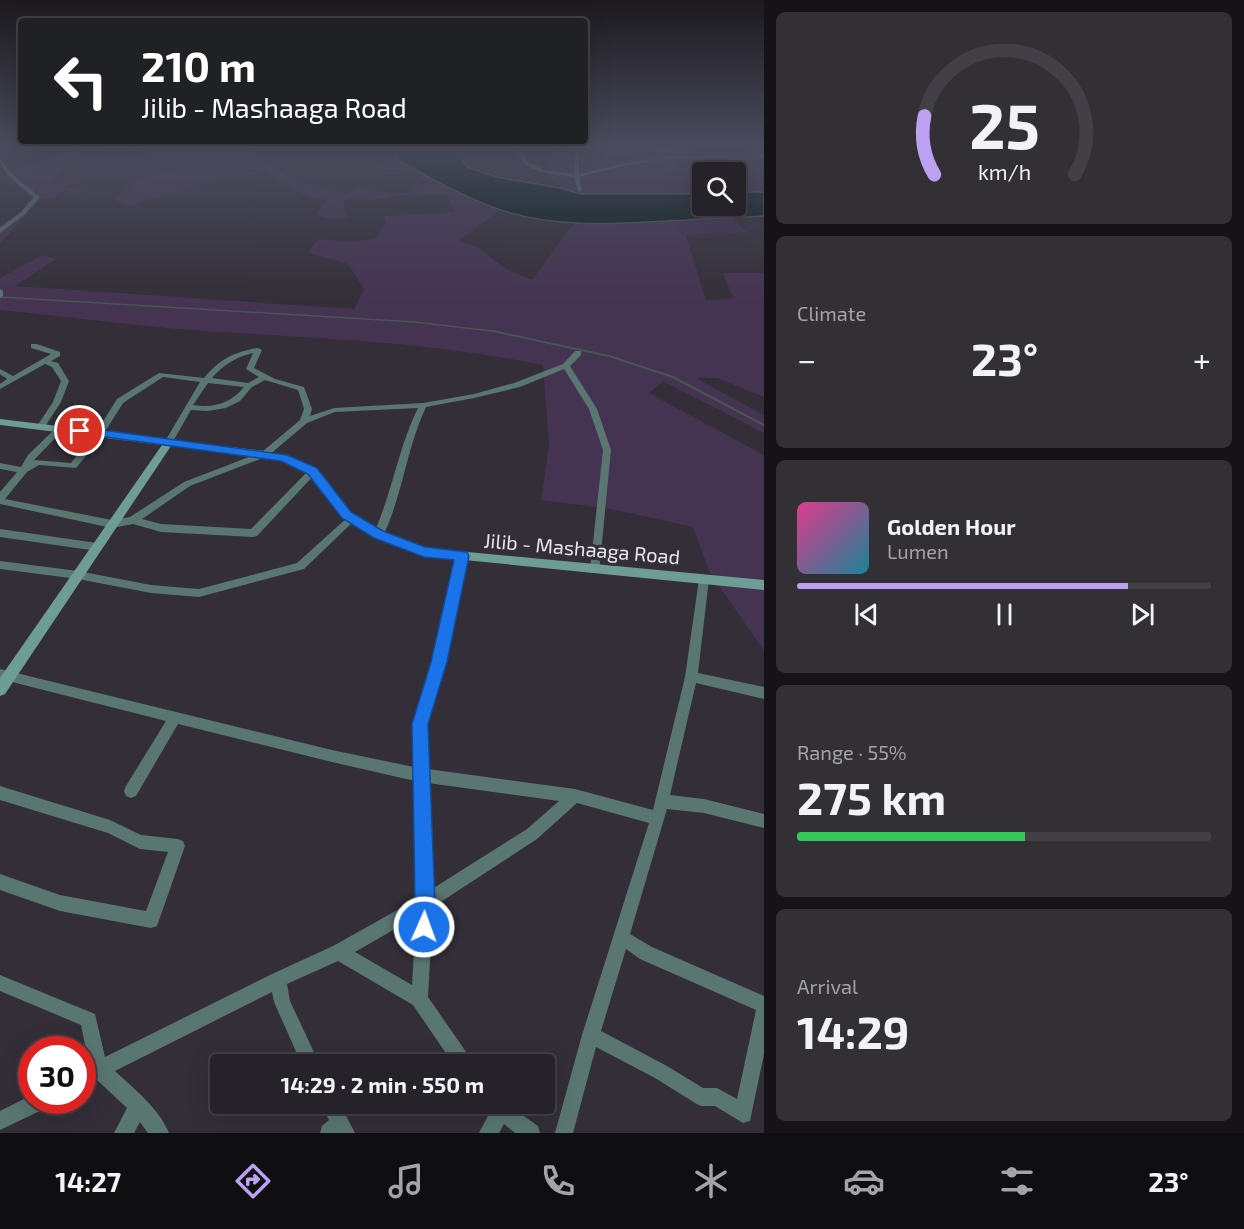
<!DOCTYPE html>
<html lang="en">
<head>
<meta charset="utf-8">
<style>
	body { margin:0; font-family:"Exo 2",sans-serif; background:#322f35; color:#f1f3f6; height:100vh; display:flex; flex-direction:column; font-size:22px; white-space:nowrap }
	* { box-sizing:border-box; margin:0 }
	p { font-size:20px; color:#a4a4a8 }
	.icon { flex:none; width:33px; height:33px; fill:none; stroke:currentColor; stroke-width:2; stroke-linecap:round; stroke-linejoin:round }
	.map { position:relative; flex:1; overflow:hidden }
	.panel { display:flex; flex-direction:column; gap:12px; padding:12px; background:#151317; width:480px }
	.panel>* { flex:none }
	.top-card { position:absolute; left:18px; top:18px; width:570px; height:126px; border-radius:6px; box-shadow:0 6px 24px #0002,0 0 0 2px #423f46; background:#202124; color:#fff; overflow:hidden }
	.tools { position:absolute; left:692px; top:162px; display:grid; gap:12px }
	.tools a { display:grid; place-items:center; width:54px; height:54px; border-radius:6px; background:#262229; box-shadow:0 6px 24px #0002,0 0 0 2px #423f46; font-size:30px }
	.speed { position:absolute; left:18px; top:1036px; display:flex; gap:12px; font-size:30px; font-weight:700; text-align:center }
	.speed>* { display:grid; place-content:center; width:78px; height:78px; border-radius:50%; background:#262229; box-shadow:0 6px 24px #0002,0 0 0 2px #423f46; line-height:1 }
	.speed .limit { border:9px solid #d22; background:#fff; color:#111 }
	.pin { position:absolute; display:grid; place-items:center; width:51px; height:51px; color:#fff; margin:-26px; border:3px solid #fff; border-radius:50%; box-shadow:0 2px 6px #0007 }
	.me { position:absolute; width:66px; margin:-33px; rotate:2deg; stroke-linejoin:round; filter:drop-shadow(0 0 4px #0008) }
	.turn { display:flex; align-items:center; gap:21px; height:126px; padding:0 24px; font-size:27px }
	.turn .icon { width:78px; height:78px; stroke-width:2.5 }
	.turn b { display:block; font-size:42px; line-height:51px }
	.big { font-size:45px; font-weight:700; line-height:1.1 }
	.panel .widget { flex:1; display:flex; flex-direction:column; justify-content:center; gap:9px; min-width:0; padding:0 21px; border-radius:9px; background:#322f35 }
	.panel .dial { align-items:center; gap:0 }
	.dial svg { height:156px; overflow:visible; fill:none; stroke:#423f46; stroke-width:7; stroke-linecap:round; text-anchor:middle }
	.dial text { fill:#f1f3f6; stroke:none }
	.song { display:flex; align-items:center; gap:18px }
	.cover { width:72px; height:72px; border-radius:9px; background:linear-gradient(135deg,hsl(330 70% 55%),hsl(190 70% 35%)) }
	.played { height:6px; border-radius:3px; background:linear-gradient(90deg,#bca0f2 80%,#423f46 80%) }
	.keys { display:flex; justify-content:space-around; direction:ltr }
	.heat { display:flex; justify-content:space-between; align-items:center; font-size:33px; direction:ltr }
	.charge { height:9px; border-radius:4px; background:linear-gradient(90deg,#34c759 55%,#423f46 0) }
	.trip { position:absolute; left:210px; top:1054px; width:345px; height:60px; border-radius:6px; background:#262229; box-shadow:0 6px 24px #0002,0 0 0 2px #423f46; font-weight:700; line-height:60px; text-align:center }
	.dock { display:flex; height:96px; justify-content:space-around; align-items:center; background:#0f0e10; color:#a4a4a8 }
	.dock .icon { width:42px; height:42px }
	.dock .current { color:#bca0f2 }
	.dock b { font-size:27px; color:#f1f3f6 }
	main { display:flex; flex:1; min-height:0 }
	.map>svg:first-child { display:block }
	.green { fill:#453352 }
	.water { fill:#021815; stroke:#475555; stroke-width:1.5 }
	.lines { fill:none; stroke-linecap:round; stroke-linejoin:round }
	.stream-far1 { stroke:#475555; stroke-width:1.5 }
	.stream { stroke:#475555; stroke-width:2 }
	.street { fill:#597671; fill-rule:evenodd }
	.secondary { fill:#6e9d95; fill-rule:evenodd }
	.route { fill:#1a73e8; stroke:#114b97; stroke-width:1.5 }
	.labels { text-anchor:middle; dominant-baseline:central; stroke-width:6; stroke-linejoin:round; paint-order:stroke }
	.street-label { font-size:20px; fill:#e7e4ea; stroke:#332e37 }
</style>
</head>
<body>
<main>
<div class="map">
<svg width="764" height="1133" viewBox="0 0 764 1133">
	<rect width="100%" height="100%" fill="#332e37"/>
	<g class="green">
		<path d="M 110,146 L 240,146 L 255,152 L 253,155 L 267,160 L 290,179 L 301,185 L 310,184 L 345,194 L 363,187 L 384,193 L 410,193 L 416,186 L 427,183 C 409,166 395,173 374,167 L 379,163 L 378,160 L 396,154 L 395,159 L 450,189 L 500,210 L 459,240 L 480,249 L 503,267 L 532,280 L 570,228 L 577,223 L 647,223 L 731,218 L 747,232 L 686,235 L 706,300 L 733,298 L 723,273 L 764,273 L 764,397 L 717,378 L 696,378 L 764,415 L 764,433 L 663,381 L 649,393 L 764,455 L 764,651 L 709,571 L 693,527 L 611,509 L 541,500 L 549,446 L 543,365 C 427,341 307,338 190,330 C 127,325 63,316 0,310 L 0,278 L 43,255 L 56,259 L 15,286 L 354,309 L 364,289 L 348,264 L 308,253 L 318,239 L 350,242 L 375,239 L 386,223 L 384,216 L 455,212 L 447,195 L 394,196 L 386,199 L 343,200 L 348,217 C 336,221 327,218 316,214 L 328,200 C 295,196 291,186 264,172 L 240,178 L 227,176 L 129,206 L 113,199 L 137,180 L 188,167 L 136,151 L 101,152 Z"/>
		<polygon points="653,146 692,146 700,154 764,151 764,192 735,192 735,172 702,172 702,194 581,194 560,188 545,170 555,150 598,160 622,162 663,155 665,149"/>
		<path d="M 85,147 L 49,184 C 62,185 72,174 85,178 L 71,183 L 67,187 L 88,191 L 87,194 L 64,191 L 52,198 L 41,198 L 0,244 L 0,225 L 20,213 L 31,198 L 25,194 L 24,189 L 0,182 L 0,174 Z"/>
	</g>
	<path class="water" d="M 399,146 L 455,146 L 454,150 L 467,167 L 497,177 L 560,188 L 581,194 L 702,194 L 702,206 L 735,206 L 735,192 L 764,192 L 764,216 C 738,218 712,218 686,220 C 624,223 558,230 498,209 C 462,196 429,177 395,159 Z"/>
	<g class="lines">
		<polyline class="stream-far1" points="0,297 415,322 500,332"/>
		<polyline class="stream" points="493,331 609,356 673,377 764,425"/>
		<g class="street">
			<polygon points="513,146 517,146 529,163 544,170 574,174 575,156 580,146 584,146 579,156 579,174 627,163 676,156 764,155 764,157 676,158 627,165 579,177 582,191 580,192 578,191 574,177 541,172 525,165"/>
			<polygon points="634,146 681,152 683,153 681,154 642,150"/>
			<polygon points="748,146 764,147 764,149 750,147"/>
			<path d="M 0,160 L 18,179 L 40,197 L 25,214 L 0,233 L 0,228 L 21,212 L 34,197 C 23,188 2,175 0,160 Z"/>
			<polygon points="0,289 3,291 3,296 0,298"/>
			<polygon points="31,344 37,344 60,352 60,356 51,361 58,363 69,381 61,402 44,428 41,429 37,426 53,402 61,381 52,367 45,364 0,389 0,384 7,379 0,374 0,369 13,376 51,354 31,348"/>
			<path d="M 258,348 L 262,350 L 254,368 L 275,379 L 304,387 L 312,409 L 310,416 L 334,408 L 423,403 L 474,394 L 514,383 L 563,364 L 575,351 L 581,351 L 581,355 L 570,366 L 597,409 L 611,450 L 599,573 L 591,573 L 590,570 L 603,450 L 589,409 L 564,369 L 520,387 L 474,398 L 426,407 C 406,449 403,496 382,538 L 378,539 L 373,535 C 392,494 398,448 418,408 L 335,412 L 307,423 L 268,456 L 190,486 L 142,519 L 161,524 L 251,529 L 310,469 L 316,469 L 318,471 L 316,473 L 257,536 L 253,537 L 161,532 L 133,524 L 112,528 L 0,504 L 0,492 L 17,472 L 0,469 L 0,463 L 21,467 L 28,455 L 58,426 L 64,426 L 65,428 L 34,460 L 71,463 L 97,431 L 117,399 L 159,373 L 204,378 C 220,359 234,352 258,348 ZM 253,353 L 246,369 L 259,377 L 248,383 L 212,378 C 223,365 236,357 253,353 ZM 163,377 L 200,382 L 164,443 L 168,446 L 172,443 L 191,410 L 208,411 L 226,408 L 240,401 L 252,387 L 265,380 L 298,390 L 304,409 L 300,420 L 262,452 L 184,482 L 130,517 L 112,520 L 5,499 L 27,472 L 39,465 L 76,468 L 103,435 L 123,403 ZM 208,383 L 244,387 C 230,404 214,408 193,405 Z"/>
			<polygon points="352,515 357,518 355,520 304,569 199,597 151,593 78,579 0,569 0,561 78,571 151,585 199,589 297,563 349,516"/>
			<polygon points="0,529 97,543 102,547 97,551 0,537"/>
			<path d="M 462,552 L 467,556 L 445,662 L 426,724 L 428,769 L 575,789 L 653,810 L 685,677 L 699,579 L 700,576 L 708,576 L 709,579 L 698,673 L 764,687 L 764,699 L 696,683 L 670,795 L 704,799 L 764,814 L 764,828 L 704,813 L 667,809 L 630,934 L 652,947 L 764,996 L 764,1054 L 750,1121 L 743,1123 L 715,1106 L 701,1106 L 695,1103 L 655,1078 L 596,1047 L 573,1133 L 555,1133 L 582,1035 L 649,823 L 577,803 L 537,839 L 433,907 L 428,997 L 471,1059 L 474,1065 L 454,1065 L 413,1005 L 338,961 L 287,984 L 290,1001 L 320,1065 L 302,1065 L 274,1002 L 272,992 L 115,1071 C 134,1089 159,1108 169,1133 L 148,1133 L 140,1122 L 134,1133 L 114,1133 L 127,1108 L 97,1080 L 82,1087 L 82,1068 L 89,1065 L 81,1025 L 0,991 L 0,975 L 95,1014 L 105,1057 L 272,974 L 333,946 L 417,899 L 415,781 L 332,762 L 178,724 L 136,796 L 131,798 L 126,796 L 124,791 L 126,786 L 166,721 L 0,679 L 0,669 L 332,750 L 414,767 L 414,724 L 433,662 L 457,556 ZM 428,783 L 559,801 L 527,829 L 432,889 ZM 416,917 L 412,985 L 355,952 ZM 626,949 L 640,959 L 756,1010 L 737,1099 L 717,1088 L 703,1088 L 667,1066 L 601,1031 Z"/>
			<polygon points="0,786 110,820 141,835 178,839 183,841 185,846 157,926 151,928 60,911 0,890 0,874 60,895 146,911 168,852 140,849 108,833 0,800"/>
			<polygon points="32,1095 32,1101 48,1101 46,1108 0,1130 0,1111"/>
			<polygon points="321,1104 340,1104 355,1133 320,1133 322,1126 329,1120"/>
			<polygon points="487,1104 507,1104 538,1126 540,1133 515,1133 504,1124 499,1133 479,1133 490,1112"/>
		</g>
		<polygon class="secondary" points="0,419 265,451 287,456 317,469 351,512 382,532 425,548 764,580 764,590 424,556 374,538 343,518 309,473 280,461 171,446 5,694 0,696 0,678 162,445 0,425"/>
	</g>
	<linearGradient id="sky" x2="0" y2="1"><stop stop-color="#1c191e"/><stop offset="0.48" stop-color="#4a4c5e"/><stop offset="1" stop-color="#4a4c5e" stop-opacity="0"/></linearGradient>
	<rect width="764" height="305" fill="url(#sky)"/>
	<polygon class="route" points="80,427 287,455 317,468 351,512 383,531 425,547 467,552 469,556 447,662 428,724 435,903 434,927 431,935 424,938 416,935 413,927 415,903 412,724 431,662 454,560 424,557 374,538 342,518 308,474 281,461 76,433 76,428"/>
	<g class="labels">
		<g class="street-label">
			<text transform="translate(582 548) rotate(5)">Jilib - Mashaaga Road</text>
		</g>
	</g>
</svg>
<div class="tools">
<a><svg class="icon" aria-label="search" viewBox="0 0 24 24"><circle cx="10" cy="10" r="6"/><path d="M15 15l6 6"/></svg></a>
</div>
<div class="speed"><div class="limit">30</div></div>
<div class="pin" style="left:80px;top:431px;background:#d93025"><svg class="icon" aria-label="arrive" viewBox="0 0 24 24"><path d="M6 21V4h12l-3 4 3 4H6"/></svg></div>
<svg class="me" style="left:424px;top:927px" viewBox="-20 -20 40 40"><circle r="17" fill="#1a73e8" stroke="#fff" stroke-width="3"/><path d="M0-11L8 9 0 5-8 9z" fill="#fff"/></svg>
<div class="trip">14:29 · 2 min · 550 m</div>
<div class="top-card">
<div class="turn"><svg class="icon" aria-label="left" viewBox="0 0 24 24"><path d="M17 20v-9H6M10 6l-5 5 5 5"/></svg><div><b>210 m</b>Jilib - Mashaaga Road</div></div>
</div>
</div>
<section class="panel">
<div class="widget dial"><svg viewBox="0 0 100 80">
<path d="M14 69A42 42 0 1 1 86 69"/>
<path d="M14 69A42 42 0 0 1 9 39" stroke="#bca0f2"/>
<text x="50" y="56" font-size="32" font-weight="700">25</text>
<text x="50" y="72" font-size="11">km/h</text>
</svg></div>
<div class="widget"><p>Climate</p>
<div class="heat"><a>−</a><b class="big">23°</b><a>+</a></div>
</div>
<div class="widget">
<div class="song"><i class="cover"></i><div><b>Golden Hour</b><p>Lumen</p></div></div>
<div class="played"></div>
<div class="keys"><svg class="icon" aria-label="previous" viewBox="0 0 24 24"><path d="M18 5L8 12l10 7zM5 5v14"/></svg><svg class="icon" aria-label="pause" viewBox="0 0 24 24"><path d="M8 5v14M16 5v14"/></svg><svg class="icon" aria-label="next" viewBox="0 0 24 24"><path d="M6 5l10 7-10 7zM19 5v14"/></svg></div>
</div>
<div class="widget"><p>Range · 55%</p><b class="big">275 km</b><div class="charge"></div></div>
<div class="widget"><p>Arrival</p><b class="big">14:29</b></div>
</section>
</main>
<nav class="dock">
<b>14:27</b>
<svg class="icon current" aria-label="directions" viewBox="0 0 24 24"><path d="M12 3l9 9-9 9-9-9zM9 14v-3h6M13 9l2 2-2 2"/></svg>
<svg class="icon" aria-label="music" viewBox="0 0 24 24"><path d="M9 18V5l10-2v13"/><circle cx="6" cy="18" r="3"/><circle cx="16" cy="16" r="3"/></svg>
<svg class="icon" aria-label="phone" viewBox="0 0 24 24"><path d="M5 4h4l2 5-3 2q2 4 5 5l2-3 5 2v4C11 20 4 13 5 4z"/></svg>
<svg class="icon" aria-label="climate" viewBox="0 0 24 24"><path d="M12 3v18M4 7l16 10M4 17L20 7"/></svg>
<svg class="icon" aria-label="car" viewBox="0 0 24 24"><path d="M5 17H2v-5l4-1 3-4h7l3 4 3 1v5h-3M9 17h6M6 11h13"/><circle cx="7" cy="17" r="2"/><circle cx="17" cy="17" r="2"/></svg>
<svg class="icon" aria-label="filters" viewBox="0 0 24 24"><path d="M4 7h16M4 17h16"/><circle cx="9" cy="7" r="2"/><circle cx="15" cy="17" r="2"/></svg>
<b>23°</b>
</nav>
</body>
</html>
